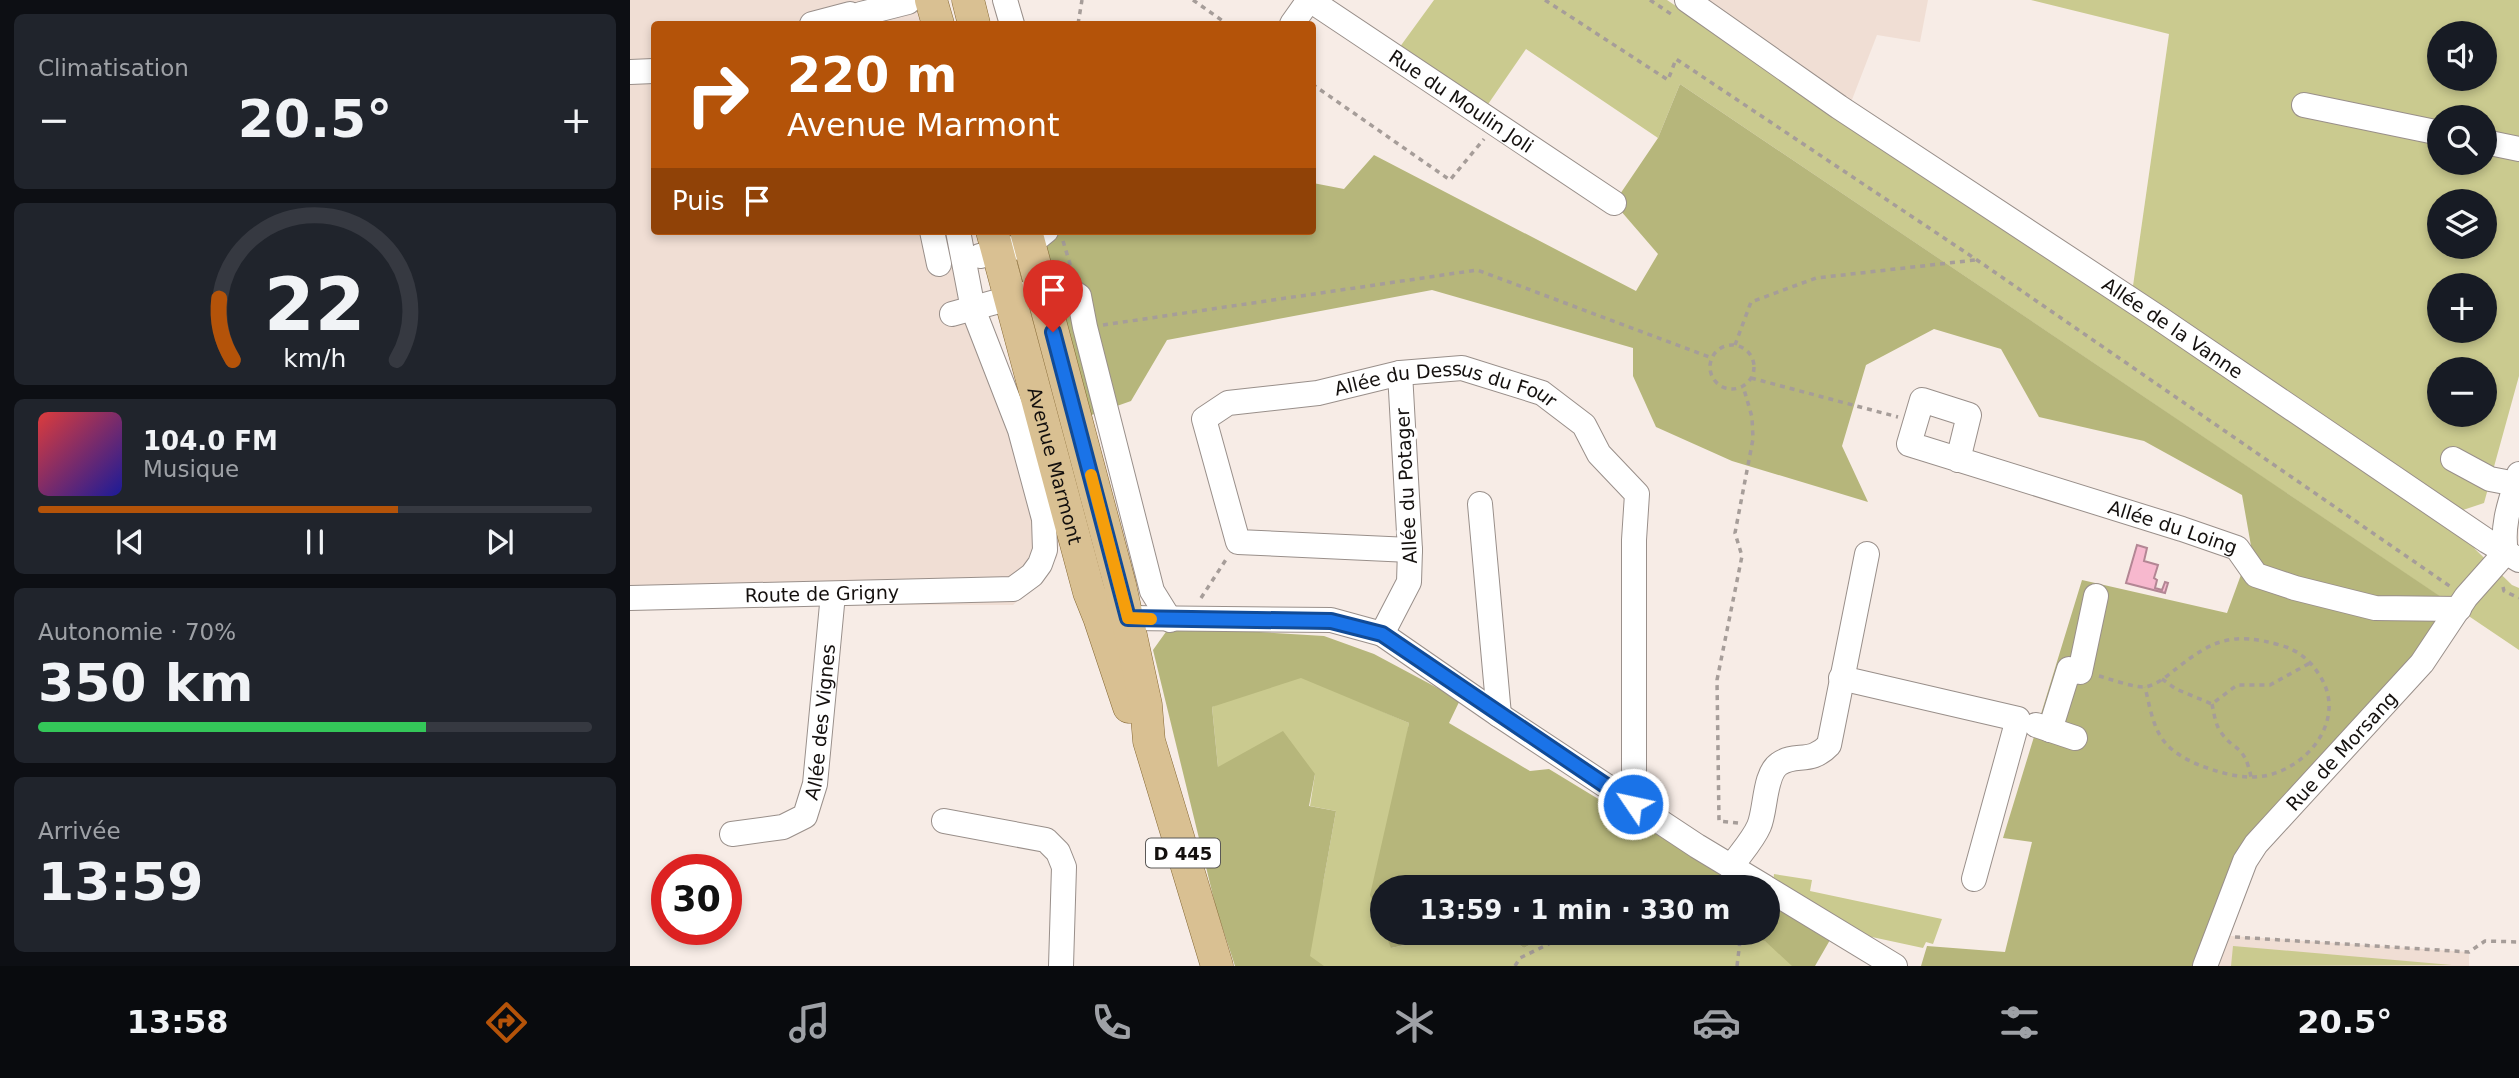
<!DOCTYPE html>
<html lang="fr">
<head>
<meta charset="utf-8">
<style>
	body { margin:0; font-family:"DejaVu Sans",sans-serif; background:#20242c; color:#f1f3f6; height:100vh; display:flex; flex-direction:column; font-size:26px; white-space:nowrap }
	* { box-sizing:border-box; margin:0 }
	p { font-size:23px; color:#9ea1a6 }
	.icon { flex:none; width:38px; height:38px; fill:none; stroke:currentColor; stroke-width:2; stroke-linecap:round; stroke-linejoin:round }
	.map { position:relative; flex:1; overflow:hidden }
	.sheet { display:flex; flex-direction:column; gap:14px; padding:14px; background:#0d0f14; width:630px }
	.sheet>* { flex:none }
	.guide { position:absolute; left:21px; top:21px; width:665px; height:214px; border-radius:7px; box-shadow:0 4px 10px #0003; background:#b45309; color:#fff; overflow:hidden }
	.buttons { position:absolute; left:1797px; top:21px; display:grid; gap:14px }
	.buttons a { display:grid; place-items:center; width:70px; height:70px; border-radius:50%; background:#171b24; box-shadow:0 4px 10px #0003; font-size:35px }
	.speed { position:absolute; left:21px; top:854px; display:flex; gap:14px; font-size:35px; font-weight:700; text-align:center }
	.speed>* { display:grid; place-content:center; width:91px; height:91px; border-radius:50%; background:#171b24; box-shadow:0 4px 10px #0003; line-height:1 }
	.speed .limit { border:10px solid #d22; background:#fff; color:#111 }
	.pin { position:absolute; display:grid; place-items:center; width:60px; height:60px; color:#fff; margin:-72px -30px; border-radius:50% 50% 50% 0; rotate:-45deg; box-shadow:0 0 7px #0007 }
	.pin .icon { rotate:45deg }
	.me { position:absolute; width:77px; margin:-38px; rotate:304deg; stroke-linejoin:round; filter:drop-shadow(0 0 5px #0008) }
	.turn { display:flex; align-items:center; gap:24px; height:147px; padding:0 21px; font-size:32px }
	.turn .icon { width:91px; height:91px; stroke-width:2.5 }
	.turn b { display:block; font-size:49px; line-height:60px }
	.then { display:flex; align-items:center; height:66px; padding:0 21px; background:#0003; gap:14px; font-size:26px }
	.big { font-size:52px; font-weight:800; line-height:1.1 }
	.sheet .tile { flex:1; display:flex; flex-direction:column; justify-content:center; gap:10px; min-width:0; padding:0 24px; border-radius:10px; background:#20242c }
	.sheet .dial { align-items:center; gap:0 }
	.dial svg { height:182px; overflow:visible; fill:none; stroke:#363941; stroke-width:7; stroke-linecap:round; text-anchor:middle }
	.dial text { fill:#f1f3f6; stroke:none }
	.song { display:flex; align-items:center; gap:21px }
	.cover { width:84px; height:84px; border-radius:10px; background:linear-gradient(135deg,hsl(0 70% 55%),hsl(240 70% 35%)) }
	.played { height:7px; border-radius:4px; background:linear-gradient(90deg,#b45309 65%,#363941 65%) }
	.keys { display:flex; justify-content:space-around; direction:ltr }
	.heat { display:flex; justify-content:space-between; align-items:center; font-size:38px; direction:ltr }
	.charge { height:10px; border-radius:5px; background:linear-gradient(90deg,#34c759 70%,#363941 0) }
	.trip { position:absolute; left:740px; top:875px; width:410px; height:70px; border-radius:35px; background:#171b24; box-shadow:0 4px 10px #0003; font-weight:800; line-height:70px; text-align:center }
	.tab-bar { display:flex; height:112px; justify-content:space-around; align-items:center; background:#090b0e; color:#9ea1a6 }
	.tab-bar .icon { width:49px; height:49px }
	.tab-bar .current { color:#b45309 }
	.tab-bar b { font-size:32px; color:#f1f3f6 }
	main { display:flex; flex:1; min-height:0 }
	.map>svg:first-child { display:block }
	.built { fill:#f0ded4 }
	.green { fill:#caca8f; fill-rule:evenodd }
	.forest { fill:#b6b67b }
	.water { fill:#f7b8ce; stroke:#b38694; stroke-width:2 }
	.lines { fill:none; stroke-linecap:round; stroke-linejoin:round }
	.minor-casing { stroke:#998f8a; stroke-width:26 }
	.major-casing { stroke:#846734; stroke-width:33 }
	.path { stroke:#a69d99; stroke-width:3.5; stroke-dasharray:5 5; stroke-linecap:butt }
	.minor { stroke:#fff; stroke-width:24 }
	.major { stroke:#d9c092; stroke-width:32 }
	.route-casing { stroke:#114b97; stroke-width:18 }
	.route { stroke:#1a73e8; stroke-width:12 }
	.slow { stroke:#f59e0b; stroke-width:12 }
	.labels { text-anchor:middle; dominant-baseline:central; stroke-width:7; stroke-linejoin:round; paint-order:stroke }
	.shield { fill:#fff; stroke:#5a5856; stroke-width:2 }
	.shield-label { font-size:18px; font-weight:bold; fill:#14100e }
	.street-label { font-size:19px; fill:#14100e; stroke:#fff }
</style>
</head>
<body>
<main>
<section class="sheet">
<div class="tile"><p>Climatisation</p>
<div class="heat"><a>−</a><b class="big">20.5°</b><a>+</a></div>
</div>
<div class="tile dial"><svg viewBox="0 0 100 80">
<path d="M14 69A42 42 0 1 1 86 69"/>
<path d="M14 69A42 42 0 0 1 8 42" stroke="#b45309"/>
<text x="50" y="56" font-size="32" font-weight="700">22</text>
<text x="50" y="72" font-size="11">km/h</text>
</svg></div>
<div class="tile">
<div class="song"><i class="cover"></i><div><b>104.0 FM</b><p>Musique</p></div></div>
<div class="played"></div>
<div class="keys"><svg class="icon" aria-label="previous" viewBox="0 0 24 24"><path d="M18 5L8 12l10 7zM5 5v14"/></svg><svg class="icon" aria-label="pause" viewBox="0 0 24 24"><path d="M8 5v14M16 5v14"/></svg><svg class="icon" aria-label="next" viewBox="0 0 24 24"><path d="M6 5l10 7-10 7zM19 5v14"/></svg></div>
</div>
<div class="tile"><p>Autonomie · 70%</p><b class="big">350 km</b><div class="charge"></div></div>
<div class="tile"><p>Arrivée</p><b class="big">13:59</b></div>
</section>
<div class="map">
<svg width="1889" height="966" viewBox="0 0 1889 966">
	<rect width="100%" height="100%" fill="#f7ece6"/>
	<g class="built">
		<polygon points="0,0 287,0 294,24 24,24 24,231 324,231 432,522 427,557 415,576 383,605 0,605"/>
		<polygon points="1051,0 1298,0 1290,42 1247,35 1218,110"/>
		<polygon points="1586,935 1839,952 1839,966 1579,966"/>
	</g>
	<g class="green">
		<polygon points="804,0 1037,0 1839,539 1845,549 1882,585 1889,588 1889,650 1050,84 1028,138 896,49 852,113 764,55"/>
		<path d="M 1401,0 L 1889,0 L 1889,376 L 1854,503 L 1833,510 L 1503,286 L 1539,34 ZM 1810,33 L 1855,33 L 1855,79 L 1810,79 ZM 1810,117 L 1855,117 L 1855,163 L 1810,163 ZM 1810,201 L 1855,201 L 1855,247 L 1810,247 ZM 1810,285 L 1855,285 L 1855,331 L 1810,331 ZM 1810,369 L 1855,369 L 1855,415 L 1810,415 Z"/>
		<path d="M 657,670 L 779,723 L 752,887 L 752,933 L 762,933 L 761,948 L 831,933 L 871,933 L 894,948 L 922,933 L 1126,933 L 1165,966 L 671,966 L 588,767 L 582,707 ZM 685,774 L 680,806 L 706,811 L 693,883 L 637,775 Z"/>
		<polygon points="1144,874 1182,880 1180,891 1312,919 1303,944 1296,942 1293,948 1228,934 1143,883"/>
		<polygon points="1603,946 1822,965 1601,966"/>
	</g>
	<g class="forest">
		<polygon points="1050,84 1829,609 1626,844 1569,966 1291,966 1297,946 1375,952 1402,842 1373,838 1452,580 1597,613 1612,572 1626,574 1612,495 1514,441 1409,417 1371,349 1304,329 1236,365 1212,446 1238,502 1102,461 1026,427 1003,376 1003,348 802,290 537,340 501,401 453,418 403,231 682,231 683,183 714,189 744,155 1006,291 1028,254 984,203 1028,138"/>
		<polygon points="546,627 694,636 744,654 830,700 819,723 900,771 919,769 1113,887 752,887 752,927 740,895 779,723 671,678 582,707 588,767 653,731 685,774 679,806 706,811 680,956 694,966 605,966 586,908 523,650 538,629"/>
		<polygon points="1138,902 1200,940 1185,966 1162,966 1135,941 1098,933 1138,933"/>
		<polygon points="755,933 831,933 761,948"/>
		<polygon points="871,933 922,933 894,948"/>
	</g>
	<polygon class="water" points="1507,545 1517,548 1514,561 1528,565 1524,578 1527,580 1525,588 1532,590 1535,582 1538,583 1535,593 1496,583"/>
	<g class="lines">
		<defs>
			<g id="minor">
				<polyline points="375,0 382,24"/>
				<path id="s1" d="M 680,0 L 984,203"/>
				<path id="s2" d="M 1057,0 L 1209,107 L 1529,318 L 1857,541 L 1889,560"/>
				<polyline points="231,14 278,2"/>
				<polyline points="182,24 220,14"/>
				<polyline points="662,24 679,0"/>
				<polyline points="0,72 24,71"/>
				<polyline points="1674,105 1810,133"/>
				<polyline points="1855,142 1889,149"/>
				<polyline points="302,231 309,264"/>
				<polyline points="350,256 400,244 416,231"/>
				<polyline points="322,314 420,287 436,287 449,296 455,327 522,591 540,620"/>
				<polyline points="1823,459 1860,479 1886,484"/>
				<path id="s3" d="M 1328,460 L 1339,415 L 1292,400 L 1279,444 L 1552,529 L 1607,548 L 1626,575 L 1665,588 L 1745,608 L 1829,609"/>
				<polyline points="850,504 869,715"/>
				<path id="s4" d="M 780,550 L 608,542 L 574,419 L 598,403 L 688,393 L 770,373 L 832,368 L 912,393 L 954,425 L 969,454 L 1007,494 L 1004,540 L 1004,804"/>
				<path d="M 1876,552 C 1871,525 1881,500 1889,474"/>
				<path id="s5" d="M 0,598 L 383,589 L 402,575 L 410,564 L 415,550 L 414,519 L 390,430 L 343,309 L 328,231"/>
				<polyline points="498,618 701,620 752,634 869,715 1067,846 1135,887"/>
				<polyline points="752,634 779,582 780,550 770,373"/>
				<polyline points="1211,678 1388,719 1344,879"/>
				<polyline points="1406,725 1445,738"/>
				<polyline points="1420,730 1439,669 1450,672 1466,596"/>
				<polyline points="314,821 416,840 428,852 434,867 431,966"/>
				<path id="s6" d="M 102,834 L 153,827 L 175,816 L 185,784 L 203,594"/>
				<path d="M 1101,867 C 1110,854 1123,840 1129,826 C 1136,810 1134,774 1149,764 C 1166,752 1180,765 1199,745 L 1237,554"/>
				<polyline points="1138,889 1265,966"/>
				<path id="s7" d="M 1575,966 L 1615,861 L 1626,844 L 1792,663 L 1836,597 L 1876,552"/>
			</g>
			<g id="major">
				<polyline points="301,0 308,24"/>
				<polyline points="338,0 344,24"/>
				<path id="s8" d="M 362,231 L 459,592 L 469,617 L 499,707"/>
				<polyline points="396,231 490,585 516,705 519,741 587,966"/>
			</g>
		</defs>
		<use href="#minor" class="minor-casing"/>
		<use href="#major" class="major-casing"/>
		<g class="path">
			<polyline points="563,0 597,24"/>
			<polyline points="915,0 1038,80 1046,59 1347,260 1821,587"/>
			<polyline points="1020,0 1041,14"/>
			<polyline points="448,24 452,0"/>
			<polyline points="682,84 820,180 854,139"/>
			<polyline points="433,241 441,267"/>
			<polyline points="473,325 847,270 1082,358"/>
			<circle cx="1102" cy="367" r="22"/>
			<polyline points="1105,345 1121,302 1186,278 1345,260"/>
			<polyline points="1121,378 1268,417"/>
			<polyline points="1873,587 1874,591 1889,598"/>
			<polyline points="571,598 597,558"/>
			<path d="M 1469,676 C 1480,679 1505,688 1515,687 C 1527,685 1538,675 1547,668 C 1584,639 1603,632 1650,645 C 1668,650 1681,661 1690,676 C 1720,723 1670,778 1621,777 C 1604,777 1585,771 1569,765 C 1555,759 1540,751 1531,737 C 1522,723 1519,703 1515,687"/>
			<polyline points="1532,679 1546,689 1582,704 1607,685 1640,685 1680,663"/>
			<path d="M 1582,704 C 1584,713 1585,723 1590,731 C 1605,753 1614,743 1621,777"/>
			<polyline points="1108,823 1089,821 1087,680 1112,556 1105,533 1123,439 1122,417 1113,386"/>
			<polyline points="1605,937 1839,952 1855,941 1889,942"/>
			<polyline points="885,966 890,958 941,933"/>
			<polyline points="1107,966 1111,933"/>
		</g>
		<use href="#minor" class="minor"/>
		<use href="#major" class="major"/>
	</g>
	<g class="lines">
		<defs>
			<polyline id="route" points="423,332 498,618 701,621 752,634 1003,804"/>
		</defs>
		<use href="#route" class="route-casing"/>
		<use href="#route" class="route"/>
		<polyline class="slow" points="461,475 498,618 521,619"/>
	</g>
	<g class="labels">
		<rect class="shield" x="516" y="838.5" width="74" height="29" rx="5"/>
		<g class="shield-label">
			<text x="553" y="853">D 445</text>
		</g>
		<g class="street-label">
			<text stroke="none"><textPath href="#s1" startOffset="182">Rue du Moulin Joli</textPath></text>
			<text stroke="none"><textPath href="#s2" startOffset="586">Allée de la Vanne</textPath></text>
			<text stroke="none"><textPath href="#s4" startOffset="551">Allée du Dessus du Four</textPath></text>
			<text stroke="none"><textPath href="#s8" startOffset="243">Avenue Marmont</textPath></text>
			<text transform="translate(776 486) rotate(-93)">Allée du Potager</text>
			<text stroke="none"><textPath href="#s3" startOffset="418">Allée du Loing</textPath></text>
			<text stroke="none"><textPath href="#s5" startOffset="192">Route de Grigny</textPath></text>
			<text stroke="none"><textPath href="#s6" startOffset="172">Allée des Vignes</textPath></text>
			<text stroke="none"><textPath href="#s7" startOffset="259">Rue de Morsang</textPath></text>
		</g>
	</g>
</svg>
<div class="buttons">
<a><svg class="icon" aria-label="sound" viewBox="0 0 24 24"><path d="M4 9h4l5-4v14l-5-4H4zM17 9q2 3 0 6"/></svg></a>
<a><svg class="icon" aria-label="search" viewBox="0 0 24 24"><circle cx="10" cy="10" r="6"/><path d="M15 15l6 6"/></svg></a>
<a><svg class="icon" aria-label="layers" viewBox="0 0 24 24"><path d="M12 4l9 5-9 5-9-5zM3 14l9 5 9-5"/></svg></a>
<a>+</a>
<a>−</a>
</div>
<div class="speed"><div class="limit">30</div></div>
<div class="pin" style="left:423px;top:332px;background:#d93025"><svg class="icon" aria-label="arrive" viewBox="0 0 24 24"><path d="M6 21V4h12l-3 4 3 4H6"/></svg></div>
<svg class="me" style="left:1003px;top:804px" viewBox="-20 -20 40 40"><circle r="17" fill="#1a73e8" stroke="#fff" stroke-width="3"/><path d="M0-11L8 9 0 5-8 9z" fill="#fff"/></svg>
<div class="trip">13:59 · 1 min · 330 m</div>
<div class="guide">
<div class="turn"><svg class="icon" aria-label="right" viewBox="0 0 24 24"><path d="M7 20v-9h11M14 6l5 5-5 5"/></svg><div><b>220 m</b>Avenue Marmont</div></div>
<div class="then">Puis<svg class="icon" aria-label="arrive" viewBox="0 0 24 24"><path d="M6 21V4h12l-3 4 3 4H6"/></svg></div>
</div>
</div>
</main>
<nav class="tab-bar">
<b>13:58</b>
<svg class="icon current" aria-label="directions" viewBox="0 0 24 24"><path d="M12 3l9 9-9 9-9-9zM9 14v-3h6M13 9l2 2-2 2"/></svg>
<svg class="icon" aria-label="music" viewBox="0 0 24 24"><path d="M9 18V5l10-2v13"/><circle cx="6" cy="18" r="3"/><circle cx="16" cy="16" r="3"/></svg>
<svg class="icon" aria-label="phone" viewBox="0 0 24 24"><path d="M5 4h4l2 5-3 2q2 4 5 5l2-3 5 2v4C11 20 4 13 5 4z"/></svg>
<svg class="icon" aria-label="climate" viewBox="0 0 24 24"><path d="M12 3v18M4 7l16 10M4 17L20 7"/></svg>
<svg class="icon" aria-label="car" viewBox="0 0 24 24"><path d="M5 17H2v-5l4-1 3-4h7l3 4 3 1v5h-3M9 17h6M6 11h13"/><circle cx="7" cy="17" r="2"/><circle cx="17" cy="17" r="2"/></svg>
<svg class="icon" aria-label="filters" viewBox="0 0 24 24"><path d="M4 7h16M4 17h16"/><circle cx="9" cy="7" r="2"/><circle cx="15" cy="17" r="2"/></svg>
<b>20.5°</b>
</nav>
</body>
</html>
